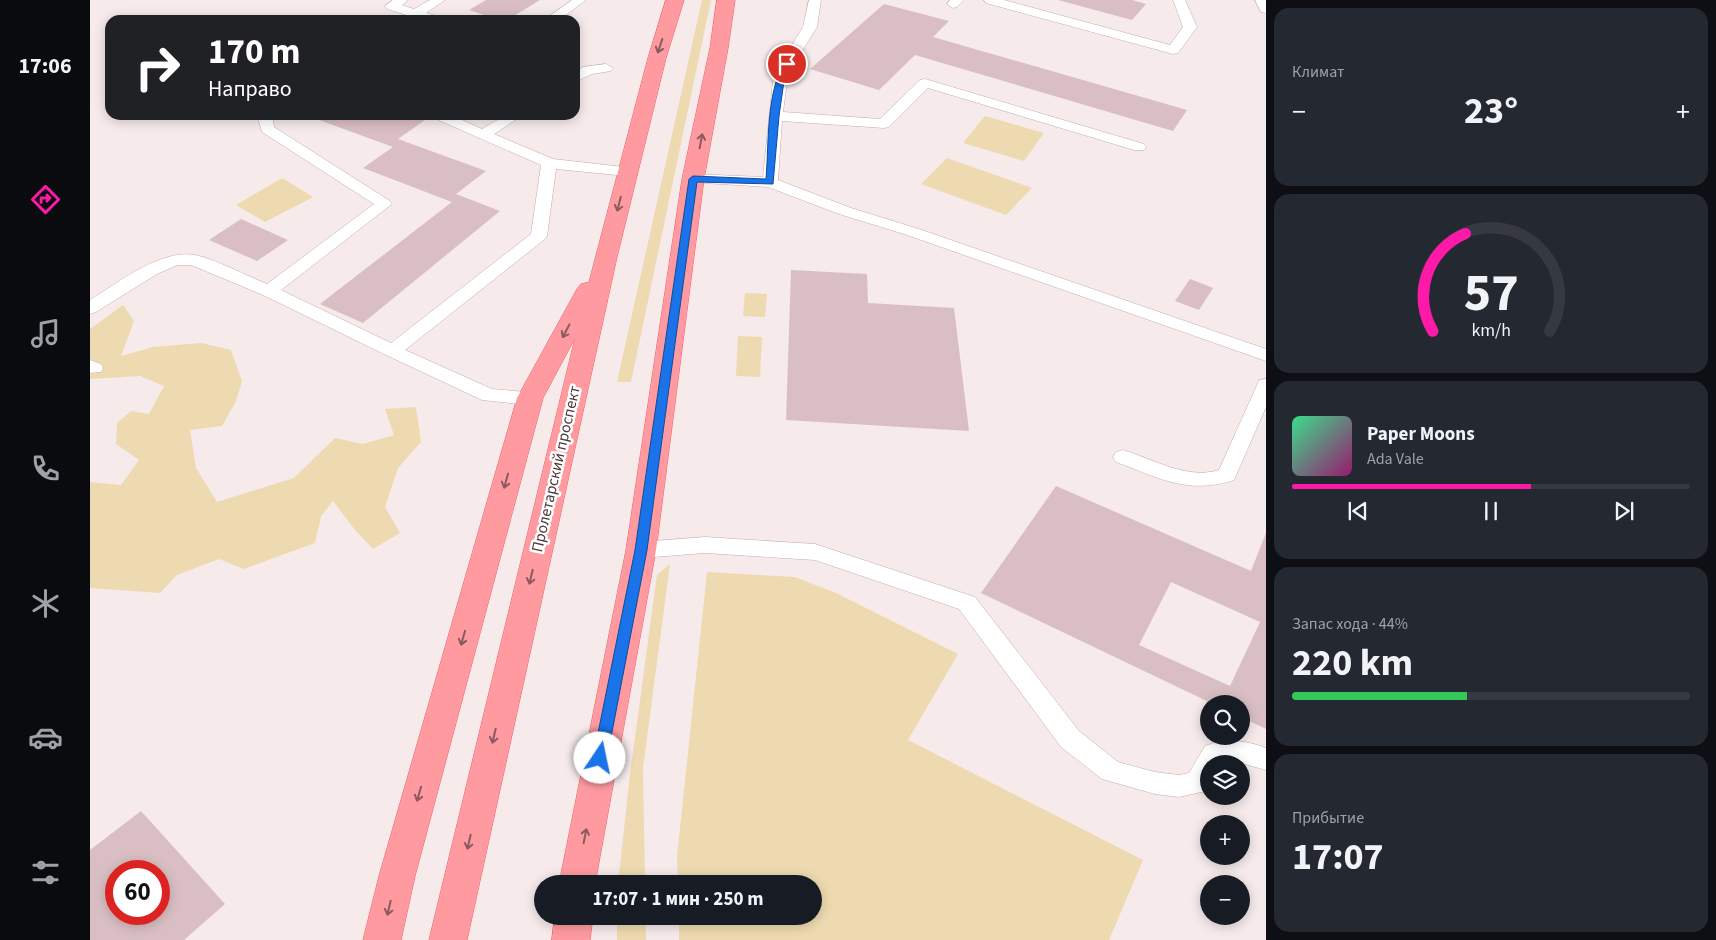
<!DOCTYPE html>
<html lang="ru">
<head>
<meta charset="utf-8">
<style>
	body { margin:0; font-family:"Source Sans 3",sans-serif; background:#242831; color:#f1f3f6; height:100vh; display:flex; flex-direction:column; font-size:19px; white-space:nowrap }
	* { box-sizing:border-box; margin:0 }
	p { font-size:16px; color:#9ea1a6 }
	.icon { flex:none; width:28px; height:28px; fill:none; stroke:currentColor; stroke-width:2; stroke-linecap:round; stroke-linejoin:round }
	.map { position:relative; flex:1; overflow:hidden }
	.side { display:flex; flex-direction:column; gap:8px; padding:8px; background:#0d0f14; width:450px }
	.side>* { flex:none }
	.hud { position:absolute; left:15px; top:15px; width:475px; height:105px; border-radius:15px; box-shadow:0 2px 12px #0003; background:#202124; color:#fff; overflow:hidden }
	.buttons { position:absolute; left:1110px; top:695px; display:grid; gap:10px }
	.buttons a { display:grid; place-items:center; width:50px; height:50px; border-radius:50%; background:#171b24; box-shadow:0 2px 12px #0003; font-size:25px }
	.speed { position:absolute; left:15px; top:860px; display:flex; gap:10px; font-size:25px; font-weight:700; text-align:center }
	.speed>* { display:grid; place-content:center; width:65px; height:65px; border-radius:50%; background:#171b24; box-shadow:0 2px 12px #0003; line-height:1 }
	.speed .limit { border:8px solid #d22; background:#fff; color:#111 }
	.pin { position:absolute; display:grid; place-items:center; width:42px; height:42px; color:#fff; margin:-21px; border:2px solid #fff; border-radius:50%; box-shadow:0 1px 5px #0007 }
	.me { position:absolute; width:55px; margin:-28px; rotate:11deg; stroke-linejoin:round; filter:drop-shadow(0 0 4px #0008) }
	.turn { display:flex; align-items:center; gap:18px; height:105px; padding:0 20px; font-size:22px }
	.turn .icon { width:65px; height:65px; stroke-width:2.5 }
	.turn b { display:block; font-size:35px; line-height:42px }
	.big { font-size:38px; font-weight:700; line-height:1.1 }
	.side .tile { flex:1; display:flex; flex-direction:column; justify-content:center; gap:8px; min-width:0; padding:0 18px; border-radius:15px; background:#242831 }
	.side .dial { align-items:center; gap:0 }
	.dial svg { height:130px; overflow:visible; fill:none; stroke:#363941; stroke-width:7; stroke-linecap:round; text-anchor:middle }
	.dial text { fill:#f1f3f6; stroke:none }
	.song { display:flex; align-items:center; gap:15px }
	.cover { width:60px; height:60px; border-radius:8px; background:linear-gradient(135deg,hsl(150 70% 55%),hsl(320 70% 35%)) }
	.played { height:5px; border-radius:2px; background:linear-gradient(90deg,#ff19a8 60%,#363941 60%) }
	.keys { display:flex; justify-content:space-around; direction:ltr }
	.heat { display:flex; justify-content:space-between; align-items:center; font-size:28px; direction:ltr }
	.charge { height:8px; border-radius:4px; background:linear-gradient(90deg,#34c759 44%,#363941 0) }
	.trip { position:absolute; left:444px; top:875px; width:288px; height:50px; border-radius:25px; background:#171b24; box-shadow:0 2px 12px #0003; font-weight:700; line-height:50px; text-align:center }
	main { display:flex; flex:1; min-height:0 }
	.tab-bar { display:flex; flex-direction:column; width:90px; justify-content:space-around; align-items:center; background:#090b0e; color:#9ea1a6 }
	.tab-bar .icon { width:35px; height:35px }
	.tab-bar .selected { color:#ff19a8 }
	.tab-bar b { font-size:22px; color:#f1f3f6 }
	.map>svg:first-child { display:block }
	.green { fill:#eedab0 }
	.building { fill:#d9bfc3; fill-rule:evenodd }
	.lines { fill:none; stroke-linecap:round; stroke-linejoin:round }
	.lane-casing { stroke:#c3acae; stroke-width:1 }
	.primary-casing { stroke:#f05f6a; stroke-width:1 }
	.lane { fill:#fff; fill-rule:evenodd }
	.primary { fill:#ff9ba0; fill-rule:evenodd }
	.oneway { stroke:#8b5a5e }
	.route { fill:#1a73e8; stroke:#114b97 }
	.labels { text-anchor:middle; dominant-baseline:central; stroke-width:5; stroke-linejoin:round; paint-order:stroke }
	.street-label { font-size:16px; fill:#4c373a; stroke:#fff }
</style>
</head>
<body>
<main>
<nav class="tab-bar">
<b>17:06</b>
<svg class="icon selected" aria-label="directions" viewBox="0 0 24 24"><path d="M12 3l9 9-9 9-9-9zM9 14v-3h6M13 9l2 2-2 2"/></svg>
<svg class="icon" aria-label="music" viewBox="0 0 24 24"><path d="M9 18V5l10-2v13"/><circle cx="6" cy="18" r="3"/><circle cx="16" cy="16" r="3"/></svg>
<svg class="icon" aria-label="phone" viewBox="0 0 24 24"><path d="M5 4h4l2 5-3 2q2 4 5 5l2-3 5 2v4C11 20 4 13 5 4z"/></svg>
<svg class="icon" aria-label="climate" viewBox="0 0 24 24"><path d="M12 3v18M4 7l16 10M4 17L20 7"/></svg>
<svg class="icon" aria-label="car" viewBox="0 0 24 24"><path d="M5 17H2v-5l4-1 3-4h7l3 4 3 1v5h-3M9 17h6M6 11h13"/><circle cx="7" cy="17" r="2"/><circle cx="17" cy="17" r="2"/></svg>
<svg class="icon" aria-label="filters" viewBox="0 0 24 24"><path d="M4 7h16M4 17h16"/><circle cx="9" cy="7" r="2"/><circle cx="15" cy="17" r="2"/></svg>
</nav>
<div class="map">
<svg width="1176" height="940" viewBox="0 0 1176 940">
	<rect width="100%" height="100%" fill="#f6eaeb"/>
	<g class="green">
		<polygon points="612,0 621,0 541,382 527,382"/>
		<polygon points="895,116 954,133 934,161 873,143"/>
		<polygon points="857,158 942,188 916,215 831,184"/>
		<polygon points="192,178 223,197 175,222 146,205"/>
		<polygon points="655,293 677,294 675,317 653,316"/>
		<polygon points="33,305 44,321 31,356 63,347 111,343 141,350 152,381 146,401 132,426 100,430 106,468 127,502 204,478 245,438 273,444 304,435 295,409 326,407 331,442 308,468 295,507 310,533 283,549 265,530 243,501 231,516 225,543 154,569 129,559 87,575 70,593 0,588 0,482 31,485 49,460 26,444 27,423 41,411 59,414 74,386 50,376 0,379 0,329"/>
		<polygon points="648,336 672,337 670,377 646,376"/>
		<polygon points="580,564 553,768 555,884 528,884 540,774 567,575"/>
		<polygon points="617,572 705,577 746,593 868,654 818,740 1053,860 1019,940 589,940 589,916 722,916 722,884 588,884 587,857"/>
		<rect x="527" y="916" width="29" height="24"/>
	</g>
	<g class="building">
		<polygon points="396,0 450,0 417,20 409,20 379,10"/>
		<polygon points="968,0 1042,0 1056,4 1042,20"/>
		<polygon points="794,4 859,21 843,37 1097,110 1083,131 825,55 789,90 720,69"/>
		<polygon points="225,115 342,115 308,139 396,171 366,194 410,211 273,323 230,304 362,202 273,168 303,147 221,117"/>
		<polygon points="151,219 198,240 167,261 119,240"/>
		<polygon points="701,270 777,274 778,303 864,308 879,431 696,420"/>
		<polygon points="1100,279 1123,288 1109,310 1085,301"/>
		<path d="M 966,486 L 1161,571 L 1176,533 L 1176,729 L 1151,717 L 1151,704 L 1123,704 L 891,593 ZM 1081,582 L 1170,622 L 1140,686 L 1049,645 Z"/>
		<path d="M 51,811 L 135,904 L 94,940 L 0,940 L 0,850 ZM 26,871 L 69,871 L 69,914 L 26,914 Z"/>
	</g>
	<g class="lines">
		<defs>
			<g id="lane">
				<polygon points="303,0 318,0 312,5 324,9 340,0 355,0 336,13 350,17 351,20 332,20 297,9 295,6"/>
				<polygon points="482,0 496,0 469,20 454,20"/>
				<polygon points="719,0 731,0 727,27 704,64 697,81 693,112 790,119 830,80 835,79 1054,144 1056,147 1054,150 1044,150 838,88 799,127 794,128 692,121 688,180 761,208 829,229 1176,349 1176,361 817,235 749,214 678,187 598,182 595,179 598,176 603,174 673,177 683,81 690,64 713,27"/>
				<polygon points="860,0 874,0 867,7 863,8 857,4"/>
				<polygon points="894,0 914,0 1080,45 1093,27 1083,0 1095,0 1107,27 1088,53 1083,54 896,3"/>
				<polygon points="1165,0 1176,0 1176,13 1171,12"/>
				<polygon points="516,64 523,68 521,71 502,74 485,82 485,72 493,67"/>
				<path d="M 170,115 L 188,115 L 183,120 L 184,127 L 300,201 L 302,204 L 191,290 L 301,343 L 441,234 L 451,165 L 344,118 L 342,115 L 361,115 L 392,129 L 416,115 L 433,115 L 404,134 L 463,159 L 542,168 L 545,171 L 542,174 L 537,176 L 466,169 L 457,236 L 455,239 L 315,350 L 402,389 L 447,393 L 449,398 L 447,403 L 440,405 L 392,400 L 296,355 L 173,295 L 101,265 L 87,265 L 67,274 L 6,312 L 0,314 L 0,300 C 28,283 70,249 105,255 C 125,259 157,276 177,284 L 284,204 L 172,132 L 168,118 Z"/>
				<polygon points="0,360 11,364 13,368 11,372 0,373"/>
				<path d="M 1176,379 L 1176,407 L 1144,480 C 1097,495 1070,478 1026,462 L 1023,457 L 1026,452 L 1033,450 C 1063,459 1097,480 1129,470 L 1167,385 L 1169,380 Z"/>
				<path d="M 615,537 L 725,544 L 885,597 L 989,731 L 1028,762 L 1065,772 L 1089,775 L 1099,773 L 1115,746 C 1136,738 1155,740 1176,748 L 1176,770 L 1151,763 L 1119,764 L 1119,786 L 1116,791 L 1089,797 L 1065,794 L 1012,779 L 971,747 L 869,609 L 725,560 L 615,553 L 551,558 L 543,556 L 540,550 L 543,544 L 551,542 Z"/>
			</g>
			<g id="primary">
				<polygon points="576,0 594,0 576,58 527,257 377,940 339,940 485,338 453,398 325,876 311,940 273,940 289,876 427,398 487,289 491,284 499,282 558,58"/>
				<polygon points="627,0 645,0 638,48 614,179 566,550 505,884 469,884 536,550 592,179 620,48"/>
				<polygon points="465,916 503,916 500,940 462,940"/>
			</g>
		</defs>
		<use href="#lane" class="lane-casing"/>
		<use href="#primary" class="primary-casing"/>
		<use href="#lane" class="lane"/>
		<use href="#primary" class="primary"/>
	</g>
	<defs><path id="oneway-shaft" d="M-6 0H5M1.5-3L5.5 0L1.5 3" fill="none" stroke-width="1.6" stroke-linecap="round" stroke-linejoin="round" transform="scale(1.25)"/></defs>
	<g class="oneway">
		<use href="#oneway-shaft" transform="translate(570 46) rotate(108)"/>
		<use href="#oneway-shaft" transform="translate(611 141) rotate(-79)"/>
		<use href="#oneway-shaft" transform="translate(529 204) rotate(104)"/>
		<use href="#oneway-shaft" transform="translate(476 331) rotate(118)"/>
		<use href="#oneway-shaft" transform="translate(416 481) rotate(106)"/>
		<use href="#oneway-shaft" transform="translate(441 577) rotate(103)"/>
		<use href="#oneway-shaft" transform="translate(373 638) rotate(106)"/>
		<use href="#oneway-shaft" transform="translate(404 736) rotate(103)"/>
		<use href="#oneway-shaft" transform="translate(329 794) rotate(106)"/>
		<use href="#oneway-shaft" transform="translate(495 836) rotate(-79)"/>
		<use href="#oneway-shaft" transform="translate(379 842) rotate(103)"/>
		<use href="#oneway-shaft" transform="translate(299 908) rotate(103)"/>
	</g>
	<path class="route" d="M 694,62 L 701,64 L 694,81 L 689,116 L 683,184 L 607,182 L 557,550 L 517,758 L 515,762 L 510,764 L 505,762 L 503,758 L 545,550 L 599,179 L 603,176 L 676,179 C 679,142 676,96 694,62 Z"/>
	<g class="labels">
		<g class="street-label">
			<text transform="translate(466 469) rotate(-77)">Пролетарский проспект</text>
		</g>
	</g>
</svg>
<div class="buttons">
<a><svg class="icon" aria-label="search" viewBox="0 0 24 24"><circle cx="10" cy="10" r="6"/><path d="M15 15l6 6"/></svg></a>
<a><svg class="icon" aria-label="layers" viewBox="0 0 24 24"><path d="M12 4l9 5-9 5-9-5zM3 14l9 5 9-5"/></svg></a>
<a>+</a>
<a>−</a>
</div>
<div class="speed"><div class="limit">60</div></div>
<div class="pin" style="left:697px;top:64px;background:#d93025"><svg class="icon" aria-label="arrive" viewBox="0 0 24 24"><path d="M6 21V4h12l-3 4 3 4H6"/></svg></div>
<svg class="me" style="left:510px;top:758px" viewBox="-20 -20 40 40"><circle r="19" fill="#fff"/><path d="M0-13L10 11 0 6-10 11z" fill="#1a73e8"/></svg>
<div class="trip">17:07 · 1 мин · 250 m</div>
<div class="hud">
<div class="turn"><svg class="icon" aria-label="right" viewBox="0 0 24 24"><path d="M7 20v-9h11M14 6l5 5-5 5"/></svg><div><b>170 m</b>Направо</div></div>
</div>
</div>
<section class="side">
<div class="tile"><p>Климат</p>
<div class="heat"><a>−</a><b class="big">23°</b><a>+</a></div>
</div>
<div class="tile dial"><svg viewBox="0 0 100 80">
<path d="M14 69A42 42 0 1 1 86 69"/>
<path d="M14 69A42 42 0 0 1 34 9" stroke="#ff19a8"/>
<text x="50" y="56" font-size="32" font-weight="700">57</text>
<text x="50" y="72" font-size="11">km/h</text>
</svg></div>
<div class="tile">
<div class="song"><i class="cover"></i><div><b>Paper Moons</b><p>Ada Vale</p></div></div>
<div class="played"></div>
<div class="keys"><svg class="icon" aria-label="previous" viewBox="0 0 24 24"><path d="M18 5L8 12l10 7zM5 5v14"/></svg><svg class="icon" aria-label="pause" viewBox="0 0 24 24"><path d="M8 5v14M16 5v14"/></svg><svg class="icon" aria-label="next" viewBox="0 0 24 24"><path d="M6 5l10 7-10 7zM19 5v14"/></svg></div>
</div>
<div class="tile"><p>Запас хода · 44%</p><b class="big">220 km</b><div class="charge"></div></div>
<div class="tile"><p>Прибытие</p><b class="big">17:07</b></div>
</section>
</main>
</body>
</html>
